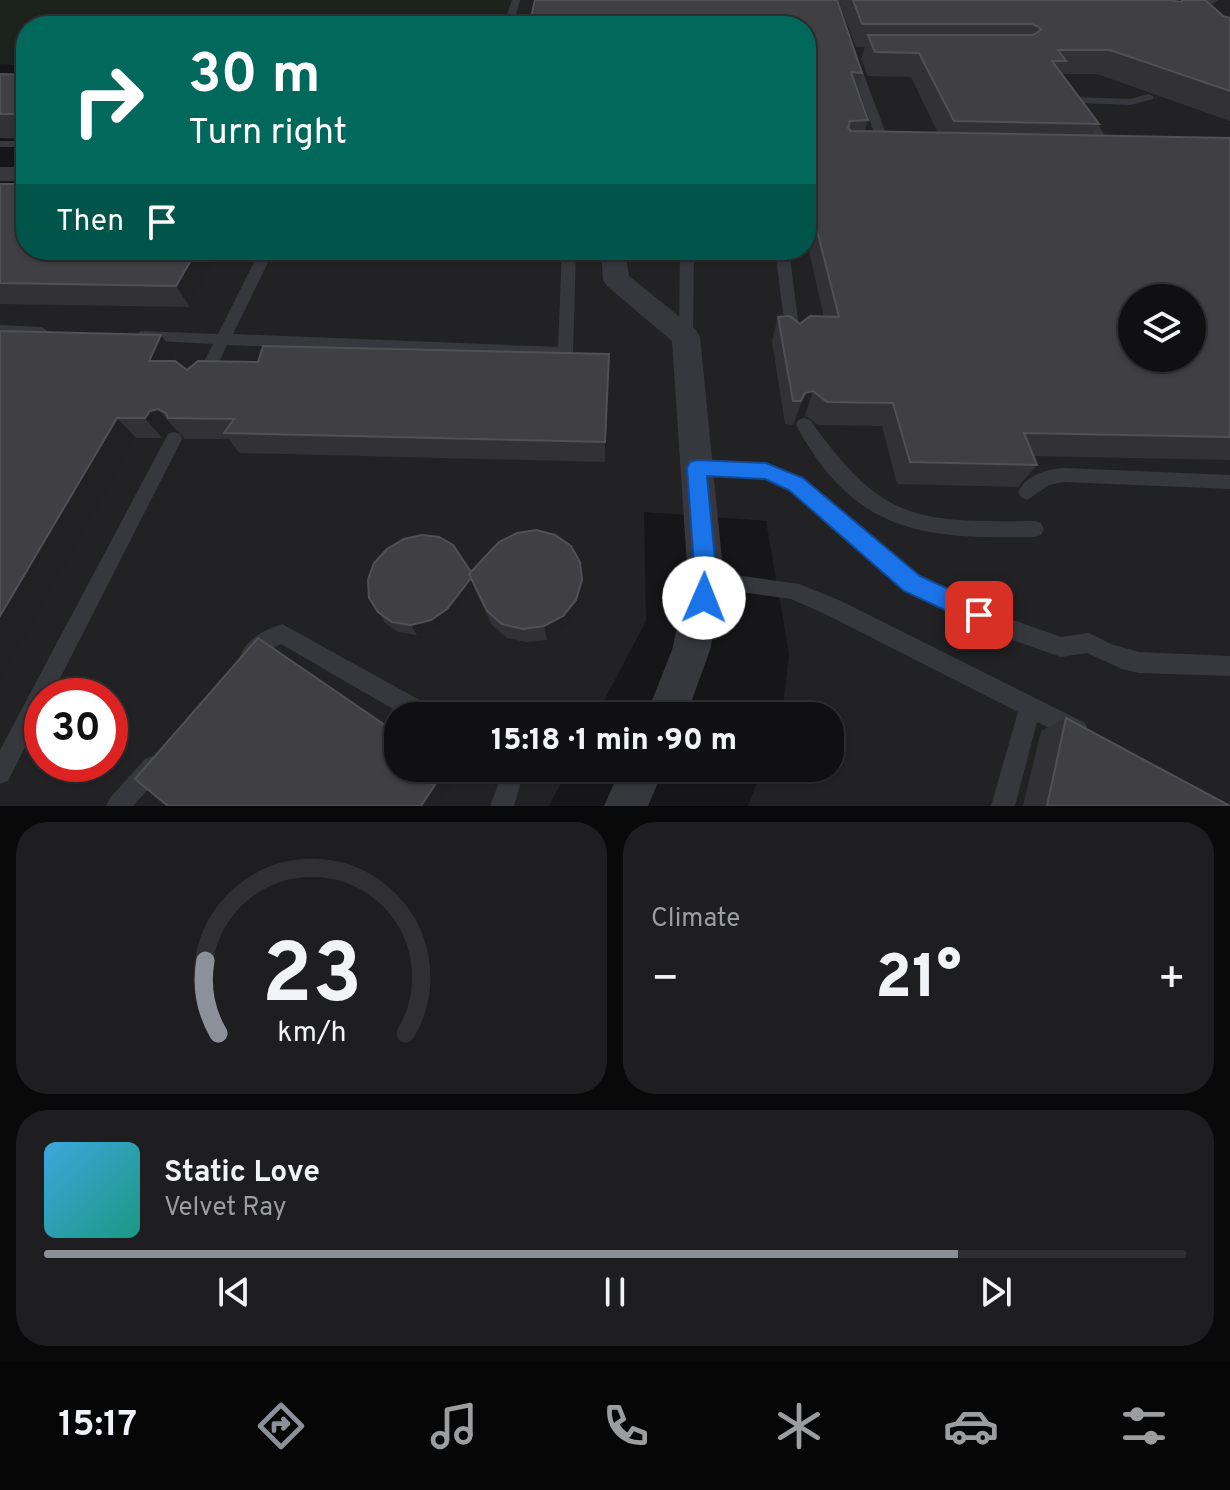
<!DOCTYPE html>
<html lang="en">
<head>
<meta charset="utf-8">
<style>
	body { margin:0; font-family:Overpass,sans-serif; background:#1e1e20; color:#f1f3f6; height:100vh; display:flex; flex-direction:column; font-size:30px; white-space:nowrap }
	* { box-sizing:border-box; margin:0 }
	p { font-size:26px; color:#9c9d9f }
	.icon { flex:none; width:44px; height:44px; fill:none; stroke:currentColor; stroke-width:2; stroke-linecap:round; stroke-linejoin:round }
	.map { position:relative; height:806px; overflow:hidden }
	.details { display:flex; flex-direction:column; gap:16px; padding:16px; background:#09090a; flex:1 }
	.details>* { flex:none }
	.hud { position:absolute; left:16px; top:16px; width:800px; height:244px; border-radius:32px; box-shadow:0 2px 6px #0004,0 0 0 2px #303032; background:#00695c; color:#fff; overflow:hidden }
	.tools { position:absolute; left:1118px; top:284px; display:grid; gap:16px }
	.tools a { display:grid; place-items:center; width:88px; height:88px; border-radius:50%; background:#101012; box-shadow:0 2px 6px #0004,0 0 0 2px #303032; font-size:40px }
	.speed { position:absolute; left:24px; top:678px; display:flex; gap:16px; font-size:40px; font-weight:700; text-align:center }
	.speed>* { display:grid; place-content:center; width:104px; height:104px; border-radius:50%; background:#101012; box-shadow:0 2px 6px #0004,0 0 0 2px #303032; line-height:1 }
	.speed .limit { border:12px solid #d22; background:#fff; color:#111 }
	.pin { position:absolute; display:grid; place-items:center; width:68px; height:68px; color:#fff; margin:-34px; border-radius:16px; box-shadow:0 4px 12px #0006 }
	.me { position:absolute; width:88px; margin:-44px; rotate:1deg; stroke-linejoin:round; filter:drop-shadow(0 0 6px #0008) }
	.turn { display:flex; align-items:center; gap:28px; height:168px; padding:0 40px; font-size:36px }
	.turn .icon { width:104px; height:104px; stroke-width:2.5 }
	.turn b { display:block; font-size:56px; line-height:68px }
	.then { display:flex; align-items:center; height:76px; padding:0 40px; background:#0003; gap:16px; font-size:30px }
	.big { font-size:60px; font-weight:800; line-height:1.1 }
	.details .tile { flex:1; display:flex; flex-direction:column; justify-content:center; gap:12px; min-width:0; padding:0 28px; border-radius:32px; background:#1e1e20 }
	.details .dial { align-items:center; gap:0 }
	.dial svg { height:208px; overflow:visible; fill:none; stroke:#303032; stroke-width:7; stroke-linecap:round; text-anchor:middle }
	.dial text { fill:#f1f3f6; stroke:none }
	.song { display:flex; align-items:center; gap:24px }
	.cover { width:96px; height:96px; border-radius:12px; background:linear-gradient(135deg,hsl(200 70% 55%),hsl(170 70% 35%)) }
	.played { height:8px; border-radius:4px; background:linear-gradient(90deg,#8c9099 80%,#303032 80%) }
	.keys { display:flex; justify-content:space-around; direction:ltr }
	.heat { display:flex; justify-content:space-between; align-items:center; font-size:44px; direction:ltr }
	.details .tiles { flex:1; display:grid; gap:16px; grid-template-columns:1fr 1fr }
	.tile:last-child { grid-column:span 2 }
	.trip { position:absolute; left:384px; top:702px; width:460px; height:80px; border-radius:32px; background:#101012; box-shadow:0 2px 6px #0004,0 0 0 2px #303032; font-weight:800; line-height:80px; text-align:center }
	.menu { display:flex; height:128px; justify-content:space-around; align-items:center; background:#060607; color:#9c9d9f }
	.menu .icon { width:56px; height:56px }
	.menu .current { color:#8c9099 }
	.menu b { font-size:36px; color:#f1f3f6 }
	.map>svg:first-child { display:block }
	.built { fill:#222225; fill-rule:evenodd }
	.green { fill:#1c231d }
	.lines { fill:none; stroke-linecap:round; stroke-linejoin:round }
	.service { fill:#37383d; fill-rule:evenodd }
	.minor { fill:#37383d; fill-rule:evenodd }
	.wall { fill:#323236 }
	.shaded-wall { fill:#212124 }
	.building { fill:#3f3f44; stroke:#4f5156; stroke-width:2; fill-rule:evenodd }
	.route { fill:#1a73e8; stroke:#114b97; stroke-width:2 }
</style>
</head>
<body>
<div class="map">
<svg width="1230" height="806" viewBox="0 0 1230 806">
	<rect width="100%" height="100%" fill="#161618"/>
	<path class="built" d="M 513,0 L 1230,0 L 1230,806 L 748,806 L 762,768 L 830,768 L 830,716 L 782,716 L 789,654 L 766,521 L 644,512 L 646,621 L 596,716 L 398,716 L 398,768 L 569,768 L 549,806 L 0,806 L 0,196 L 26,250 L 806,250 L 806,26 L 506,26 ZM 1132,298 L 1192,298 L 1192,358 L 1132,358 ZM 42,696 L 110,696 L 110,764 L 42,764 Z"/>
	<polygon class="green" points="0,0 513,0 506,26 26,26 26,66 0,64"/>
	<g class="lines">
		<g class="service">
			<polygon points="512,0 520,0 513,26 503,26"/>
			<polygon points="1187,0 1218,0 1209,6 1184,5 1184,1"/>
			<polygon points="849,57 858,59 892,150 890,152 880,150 848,59"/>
			<polygon points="1149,94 1154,97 1153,99 1130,105 1084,103 1116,153 1110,156 1106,155 1071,100 1076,97 1130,99"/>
			<rect x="0" y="141" width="26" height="6"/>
			<polygon points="260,250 274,250 233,334 558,347 562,250 576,250 573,353 565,359 227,345 208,385 202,387 194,381 213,344 136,340 134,336 141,331 218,334"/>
			<polygon points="680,250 694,250 693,337 686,342 679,337"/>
			<polygon points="775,250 789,250 800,336 793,341 786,336"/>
			<polygon points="0,325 42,327 49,332 42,337 0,335"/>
			<path d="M 804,418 L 810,420 C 883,522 915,522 1035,521 L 1041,523 L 1044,529 L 1041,535 L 1035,537 C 923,539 855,534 796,425 L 798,420 Z"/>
			<polygon points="174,432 180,434 182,439 51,696 42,696 42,714 8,781 0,784 0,750 168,434"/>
			<polygon points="697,461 766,464 802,479 919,577 1005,617 1061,637 1089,633 1111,644 1139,652 1230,656 1230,676 1139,673 1122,669 1087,653 1061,657 1001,636 905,589 790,489 765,478 697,475 691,473 688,468 691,463"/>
			<path d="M 1064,468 L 1230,475 L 1230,489 L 1064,482 L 1049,485 L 1027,500 L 1021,497 L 1018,492 C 1027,475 1046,469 1064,468 Z"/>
			<polygon points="706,571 799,584 841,601 1085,723 1088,731 1085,739 1077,742 1037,722 1015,806 991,806 1018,712 827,615 791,599 699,586 696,580 699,574"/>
			<path d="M 282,624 L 434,708 L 437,716 L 405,716 L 281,644 C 268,649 263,662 250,667 L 243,664 L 240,657 C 248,637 263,631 282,624 Z"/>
			<polygon points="153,756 161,759 164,767 161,775 133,806 106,806 110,798 145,759"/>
			<polygon points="495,768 517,768 520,785 514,806 490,806 498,785"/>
		</g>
		<g class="minor">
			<rect x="0" y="167" width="26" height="14"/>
			<polygon points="601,250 625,250 629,276 696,330 700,337 724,580 710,650 686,716 646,716 672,650 688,580 672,341 607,286 603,280"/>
			<polygon points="621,768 664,768 648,806 604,806"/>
		</g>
	</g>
	<g class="wall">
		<polygon points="838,0 1170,0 1170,1 1230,18 1230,121 1097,74 1062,74 1099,124 1092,135 1230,138 1230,460 1033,456 1037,465 1018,487 897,484 882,426 818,425 805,415 797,417 793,425 785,424 772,341 778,317 800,324 824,317 806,239 806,26 862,73 858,90 868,120 865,131 938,133 911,77 868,76 861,59 865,47 856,47"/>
		<polygon points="0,74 26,75 26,139 0,138"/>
		<polygon points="0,184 222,250 190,307 0,304"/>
		<polygon points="0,331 161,335 176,356 174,361 187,370 258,362 609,354 605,462 239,453 229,439 185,439 178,431 175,429 167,431 162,438 136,438"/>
		<polygon points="471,572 583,596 577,615 565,630 547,640 526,642 507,638 492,625 475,589 452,619 436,630 417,635 398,632 385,623 378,612"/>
		<polygon points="1066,718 1230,806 1023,806 1041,731"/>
	</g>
	<g class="shaded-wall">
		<polygon points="197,250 222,250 190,307 176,286"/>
		<polygon points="161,335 176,356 165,382 149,361"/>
		<polygon points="609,354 609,375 605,462 605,442"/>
		<polygon points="813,391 805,415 797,417 793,425 805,393"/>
		<polygon points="158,409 175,429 167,431 162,438 145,418 150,411"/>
		<polygon points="117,418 136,438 0,681 0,616"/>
		<polygon points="471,578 475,589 452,619 436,630 417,635 411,625"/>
		<polygon points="582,580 583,596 577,615 565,630 547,640 544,626"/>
		<polygon points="446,768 456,778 439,806 421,806"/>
	</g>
	<g class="building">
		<path d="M 535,0 L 837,0 L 862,73 L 851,72 L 868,120 L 850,121 L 848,128 L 851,131 L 1230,138 L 1230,437 L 1024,433 L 1037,465 L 910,462 L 893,403 L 827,402 L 813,391 L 805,393 L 801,401 L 793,401 L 778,317 L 790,316 L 800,324 L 810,316 L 839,317 L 806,187 L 806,26 L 529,26 ZM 1132,298 L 1192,298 L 1192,358 L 1132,358 Z"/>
		<polygon points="853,0 1169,0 1181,2 1183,0 1205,0 1223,16 1230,18 1230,91 1110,50 1058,50 1066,61 1052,61 1099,124 954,121 919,53 875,52 868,35 1033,35 1041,30 1039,27 1032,24 862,24"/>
		<polygon points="0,74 26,75 26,114 0,114"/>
		<polygon points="0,184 26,184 26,250 197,250 176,286 0,283"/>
		<polygon points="0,331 161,335 149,361 175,361 187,370 198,361 258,362 263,346 609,354 605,442 224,433 234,419 168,418 166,413 158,409 150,411 145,418 117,418 0,616"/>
		<polygon points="536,530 555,535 571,546 580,562 582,580 576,600 563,616 544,626 523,629 502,624 487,611 469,574 499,542 517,533"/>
		<polygon points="422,535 439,537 453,545 471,572 469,574 471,578 447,609 431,620 411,625 392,622 378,612 369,598 368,580 374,563 387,549 404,539"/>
		<polygon points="258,638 398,734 398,768 446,768 421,806 168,806 135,779"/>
		<polygon points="1066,718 1230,806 1047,806"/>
	</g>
	<polygon class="route" points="697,460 766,463 803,478 920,576 987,607 990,615 987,623 979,626 904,591 789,490 765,479 707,476 717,580 712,605 704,608 696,605 693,598 695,580 687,468 690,462"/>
</svg>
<div class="tools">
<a><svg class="icon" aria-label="layers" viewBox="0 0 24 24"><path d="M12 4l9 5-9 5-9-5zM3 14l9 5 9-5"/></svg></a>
</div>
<div class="speed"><div class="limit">30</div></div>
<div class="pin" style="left:979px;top:615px;background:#d93025"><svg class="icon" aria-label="arrive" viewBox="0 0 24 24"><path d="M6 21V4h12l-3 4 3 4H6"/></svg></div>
<svg class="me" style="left:704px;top:598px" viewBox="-20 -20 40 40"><circle r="19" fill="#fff"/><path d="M0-13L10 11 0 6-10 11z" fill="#1a73e8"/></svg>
<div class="trip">15:18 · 1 min · 90 m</div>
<div class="hud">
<div class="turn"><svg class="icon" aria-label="right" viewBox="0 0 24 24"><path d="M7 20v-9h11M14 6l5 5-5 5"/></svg><div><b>30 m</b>Turn right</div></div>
<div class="then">Then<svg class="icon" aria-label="arrive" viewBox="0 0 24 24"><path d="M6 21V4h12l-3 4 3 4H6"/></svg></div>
</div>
</div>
<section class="details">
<div class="tiles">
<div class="tile dial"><svg viewBox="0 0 100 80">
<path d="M14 69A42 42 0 1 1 86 69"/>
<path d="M14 69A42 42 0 0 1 9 41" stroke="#8c9099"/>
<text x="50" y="56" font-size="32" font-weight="700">23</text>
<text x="50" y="72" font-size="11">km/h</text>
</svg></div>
<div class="tile"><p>Climate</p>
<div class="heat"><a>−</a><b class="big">21°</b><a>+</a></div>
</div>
<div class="tile">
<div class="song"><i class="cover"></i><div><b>Static Love</b><p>Velvet Ray</p></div></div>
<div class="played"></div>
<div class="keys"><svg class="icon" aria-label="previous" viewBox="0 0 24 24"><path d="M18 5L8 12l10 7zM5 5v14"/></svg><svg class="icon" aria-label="pause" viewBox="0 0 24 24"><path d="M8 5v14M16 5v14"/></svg><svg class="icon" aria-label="next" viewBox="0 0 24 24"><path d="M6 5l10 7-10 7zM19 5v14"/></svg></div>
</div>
</div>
</section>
<nav class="menu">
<b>15:17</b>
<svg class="icon current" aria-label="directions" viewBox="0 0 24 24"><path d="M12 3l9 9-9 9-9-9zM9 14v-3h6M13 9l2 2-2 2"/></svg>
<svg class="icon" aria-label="music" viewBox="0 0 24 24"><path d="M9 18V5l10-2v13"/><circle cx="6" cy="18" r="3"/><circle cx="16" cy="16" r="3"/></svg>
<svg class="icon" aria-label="phone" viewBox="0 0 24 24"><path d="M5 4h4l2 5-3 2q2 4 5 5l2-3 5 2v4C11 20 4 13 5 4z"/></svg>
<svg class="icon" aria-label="climate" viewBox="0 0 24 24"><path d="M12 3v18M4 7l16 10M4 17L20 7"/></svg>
<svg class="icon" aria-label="car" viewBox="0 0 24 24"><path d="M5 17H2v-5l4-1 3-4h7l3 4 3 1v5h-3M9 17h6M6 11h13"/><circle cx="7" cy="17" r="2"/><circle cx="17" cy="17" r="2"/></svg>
<svg class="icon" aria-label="filters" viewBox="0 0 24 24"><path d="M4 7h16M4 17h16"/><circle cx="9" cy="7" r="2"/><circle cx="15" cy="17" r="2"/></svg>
</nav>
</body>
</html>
